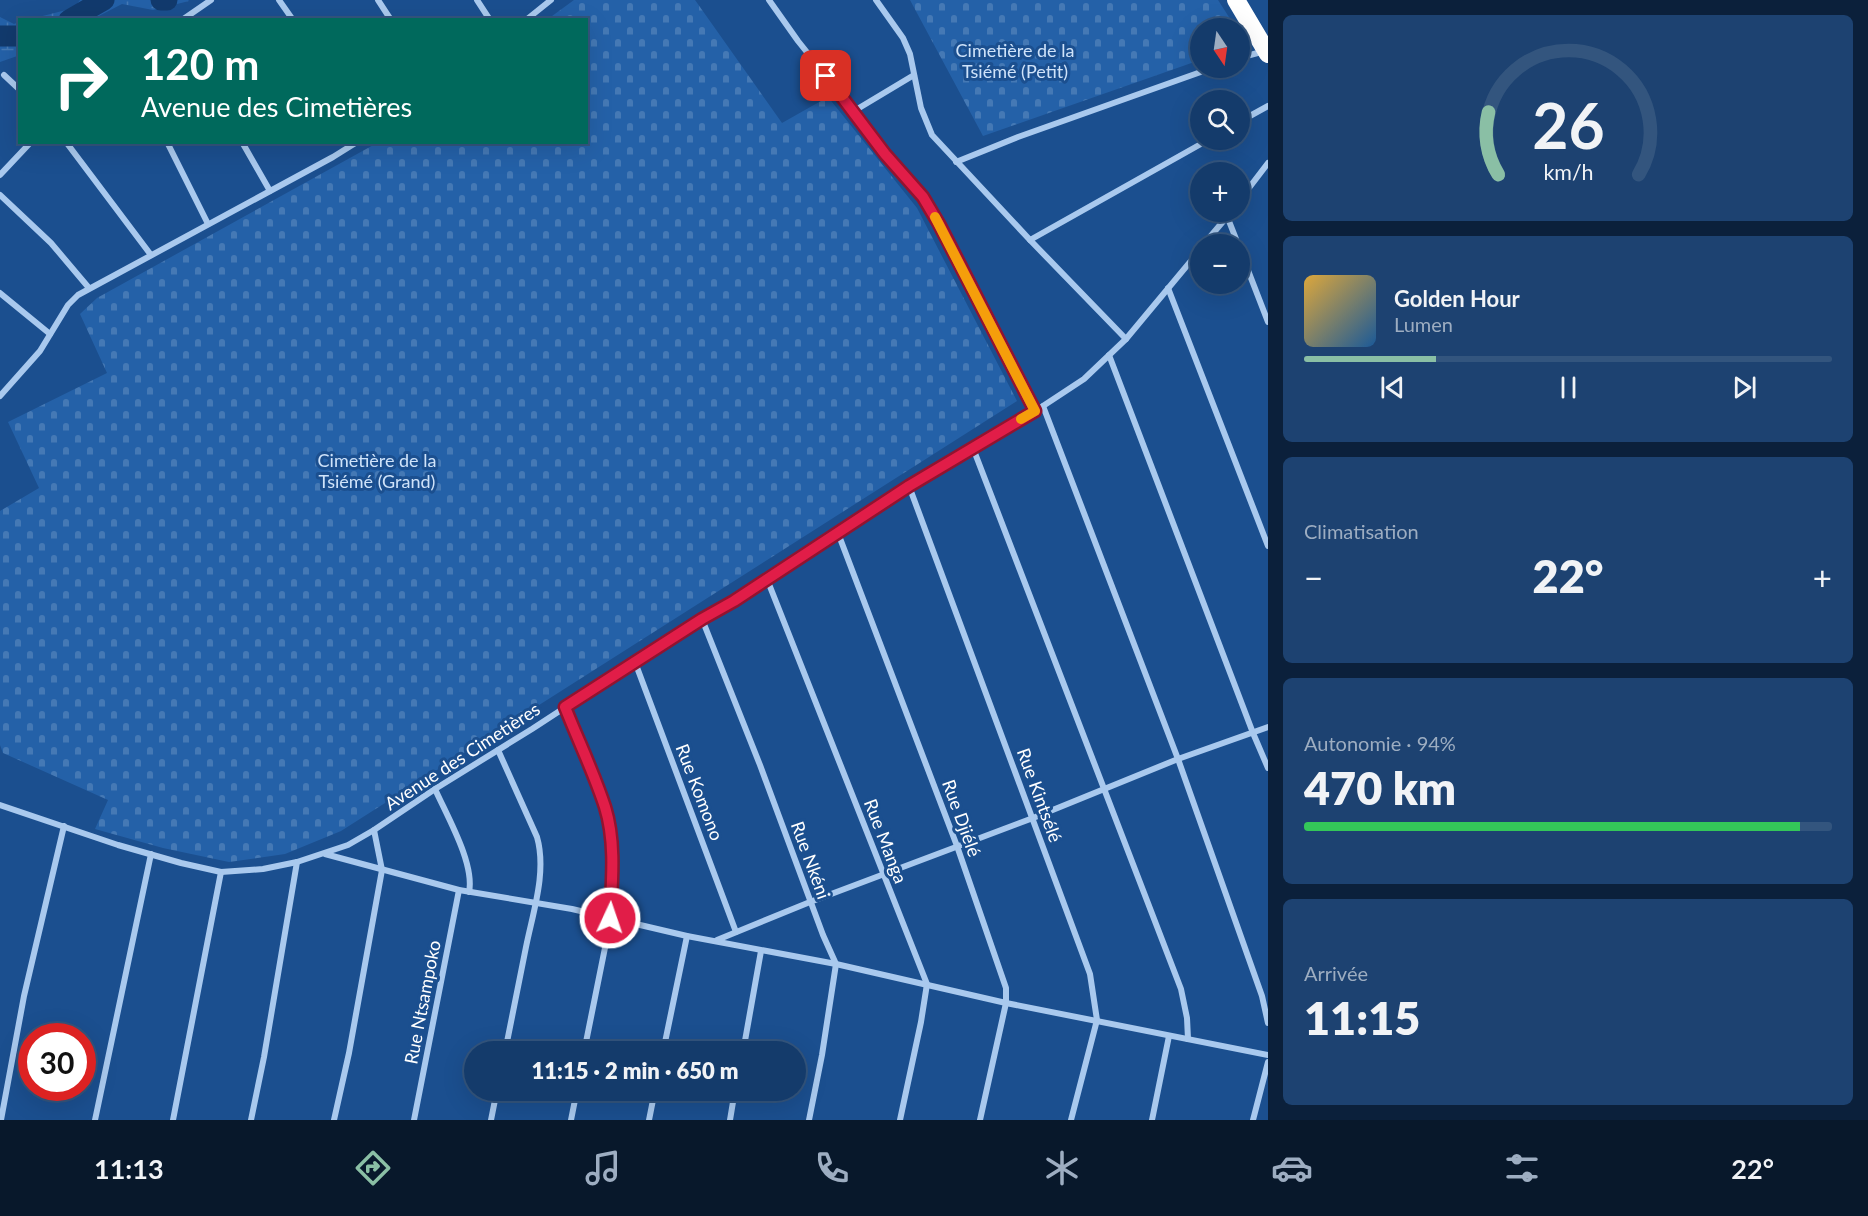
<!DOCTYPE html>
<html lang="fr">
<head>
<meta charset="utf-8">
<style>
	body { margin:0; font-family:Lato,sans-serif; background:#1d4271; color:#f1f3f6; height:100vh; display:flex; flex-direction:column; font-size:22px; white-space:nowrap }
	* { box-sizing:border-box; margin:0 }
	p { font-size:20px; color:#9dadc1 }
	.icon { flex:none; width:33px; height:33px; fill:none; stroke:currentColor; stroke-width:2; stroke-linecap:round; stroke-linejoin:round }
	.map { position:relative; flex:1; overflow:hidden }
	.panel { display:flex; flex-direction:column; gap:15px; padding:15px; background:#0b203b; width:600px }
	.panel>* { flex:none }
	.hud { position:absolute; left:18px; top:18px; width:570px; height:126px; border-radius:0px; box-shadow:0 6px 24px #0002,0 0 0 2px #33557e; background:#00695c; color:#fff; overflow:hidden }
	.needle { width:39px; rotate:167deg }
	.tools { position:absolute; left:1190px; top:18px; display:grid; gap:12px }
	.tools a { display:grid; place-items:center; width:60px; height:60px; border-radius:50%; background:#143b6b; box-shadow:0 6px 24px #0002,0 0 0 2px #33557e; font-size:30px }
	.speed { position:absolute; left:18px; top:1023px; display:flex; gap:12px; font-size:30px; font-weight:700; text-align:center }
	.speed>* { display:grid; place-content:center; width:78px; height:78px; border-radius:50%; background:#143b6b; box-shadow:0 6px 24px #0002,0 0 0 2px #33557e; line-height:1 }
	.speed .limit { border:9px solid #d22; background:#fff; color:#111 }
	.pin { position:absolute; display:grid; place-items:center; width:51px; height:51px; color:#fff; margin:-26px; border-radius:12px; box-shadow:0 3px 9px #0006 }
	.me { position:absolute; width:66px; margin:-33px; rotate:3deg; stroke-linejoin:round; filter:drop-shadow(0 0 4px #0008) }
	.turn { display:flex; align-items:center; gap:21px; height:126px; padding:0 24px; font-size:27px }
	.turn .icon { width:78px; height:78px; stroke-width:2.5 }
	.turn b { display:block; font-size:42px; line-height:51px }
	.big { font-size:45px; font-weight:800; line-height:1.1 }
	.panel .card { flex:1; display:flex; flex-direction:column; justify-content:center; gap:9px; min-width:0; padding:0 21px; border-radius:9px; background:#1d4271 }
	.panel .dial { align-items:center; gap:0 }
	.dial svg { height:156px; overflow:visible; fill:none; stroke:#33557e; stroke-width:7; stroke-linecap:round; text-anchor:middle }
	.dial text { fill:#f1f3f6; stroke:none }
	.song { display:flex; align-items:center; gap:18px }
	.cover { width:72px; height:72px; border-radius:9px; background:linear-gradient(135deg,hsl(40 70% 55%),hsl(210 70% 35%)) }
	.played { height:6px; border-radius:3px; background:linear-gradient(90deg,#8abfa5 25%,#33557e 25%) }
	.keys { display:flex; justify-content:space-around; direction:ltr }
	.heat { display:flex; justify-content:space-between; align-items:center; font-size:33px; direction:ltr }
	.charge { height:9px; border-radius:4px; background:linear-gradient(90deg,#34c759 94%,#33557e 0) }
	.trip { position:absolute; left:464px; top:1041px; width:342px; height:60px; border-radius:30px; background:#143b6b; box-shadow:0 6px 24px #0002,0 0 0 2px #33557e; font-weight:800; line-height:60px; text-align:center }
	.tabs { display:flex; height:96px; justify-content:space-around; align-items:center; background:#08182b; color:#9dadc1 }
	.tabs .icon { width:42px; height:42px }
	.tabs .selected { color:#8abfa5 }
	.tabs b { font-size:27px; color:#f1f3f6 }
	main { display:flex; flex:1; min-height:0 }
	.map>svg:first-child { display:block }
	.wetland { fill:url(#wetland-marsh) }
	.cemetery { fill:url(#cemetery-stones) }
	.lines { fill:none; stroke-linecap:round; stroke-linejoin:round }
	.river { stroke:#123a6d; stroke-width:21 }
	.street { stroke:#a9c9ee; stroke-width:6 }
	.highway { stroke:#fff; stroke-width:18 }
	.route-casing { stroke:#92132f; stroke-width:15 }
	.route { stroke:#e11d48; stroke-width:10 }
	.slow { stroke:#f59e0b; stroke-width:10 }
	.labels { text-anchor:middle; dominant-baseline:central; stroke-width:6; stroke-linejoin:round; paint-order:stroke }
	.park-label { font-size:18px; fill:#cfe3fa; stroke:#1b4f8f }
	.street-label { font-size:18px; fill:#fff; stroke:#1b4f8f }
</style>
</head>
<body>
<main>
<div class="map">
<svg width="1268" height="1120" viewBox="0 0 1268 1120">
	<defs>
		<pattern id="wetland-marsh" width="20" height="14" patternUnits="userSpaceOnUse" patternTransform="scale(1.5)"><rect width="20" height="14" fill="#2461a8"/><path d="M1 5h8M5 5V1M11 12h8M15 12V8" fill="none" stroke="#4579b5"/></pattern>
		<pattern id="cemetery-stones" width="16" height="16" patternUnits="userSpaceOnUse" patternTransform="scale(1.5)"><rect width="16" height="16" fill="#2461a8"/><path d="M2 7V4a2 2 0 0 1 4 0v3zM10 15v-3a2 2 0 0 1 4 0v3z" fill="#4579b5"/></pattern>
	</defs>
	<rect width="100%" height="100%" fill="#1b4f8f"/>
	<g class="wetland">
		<polygon points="80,0 188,0 189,1 153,10 122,4 93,19 31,19 74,8"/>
		<polygon points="0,17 14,24 19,22 20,55 0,62"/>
	</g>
	<g class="cemetery">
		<polygon points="574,0 695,0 782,123 828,97 917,208 1017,401 341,831 285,854 229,862 163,848 95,829 108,800 3,753 0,745 0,511 39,488 8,422 107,373 80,314 97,298 377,143 586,142 586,20 548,19"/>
		<polygon points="910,0 1218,0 1236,28 1200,28 1200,60 983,136"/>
	</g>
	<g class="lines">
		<g class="river">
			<polyline points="161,0 167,0"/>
			<polyline points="69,20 104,0"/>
			<polyline points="0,36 20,36"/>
		</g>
		<g class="street">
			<polyline points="279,0 293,20"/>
			<polyline points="378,0 391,20"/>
			<polyline points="477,0 490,20"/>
			<polyline points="769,0 798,41 854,111 885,154 923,197 955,254 1002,349 1035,411"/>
			<polyline points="876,0 903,38 910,54 921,108 932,135 1030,240 1126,339"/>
			<polyline points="182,20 211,0"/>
			<polyline points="526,20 551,0"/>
			<polyline points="1239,58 1265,51"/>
			<polyline points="4,75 20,90"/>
			<polyline points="854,111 914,75"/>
			<polyline points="1239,122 1268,106"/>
			<polyline points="66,142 151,255"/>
			<polyline points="167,142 208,224"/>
			<polyline points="242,142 270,191"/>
			<polyline points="956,162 1018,137 1212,68"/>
			<polyline points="0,175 31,142"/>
			<polyline points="0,195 51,243 89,288"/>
			<polyline points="1239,201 1268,163"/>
			<polyline points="1227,216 1238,244"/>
			<polyline points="1030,240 1208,140"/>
			<polyline points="1204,244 1231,212"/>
			<polyline points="1239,247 1268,322"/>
			<polyline points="1168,288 1268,546"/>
			<polyline points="0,293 50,334"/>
			<polyline points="1109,355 1253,733 1268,768"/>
			<polyline points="0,396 40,351 68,305 78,295 333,157 357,142"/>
			<polyline points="1043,406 1178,759 1262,996 1268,1023"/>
			<polyline points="973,448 1181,989 1187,1018 1188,1039"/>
			<polyline points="909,486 1090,974 1097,1020 1071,1120"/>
			<polyline points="838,533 957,846 1006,988 1006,1003 980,1120"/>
			<polyline points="767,579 927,984 921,1022 900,1120"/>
			<polyline points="702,619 760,765 823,935 836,964 822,1055 809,1120"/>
			<polyline points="635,662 736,932"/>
			<polyline points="565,707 605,808 611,839 613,876 611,918 584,1052"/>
			<path d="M 498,750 L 537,837 C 547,872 533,912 526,947 C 519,982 512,1017 505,1052"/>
			<path d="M 435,789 C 447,816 475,864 469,892"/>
			<polyline points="0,805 118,845 181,863 221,872 263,869 297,862 348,845 374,830 435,789 532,729 670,639 734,601 909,486 1043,406 1084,379 1126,339 1200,250"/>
			<polyline points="325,854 459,890 572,909 687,936 836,964 1006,1003 1268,1055"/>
			<polyline points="717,940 810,902 1033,818 1178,759 1268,727"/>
			<polyline points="663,1052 687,936"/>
			<polyline points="743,1052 761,951"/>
			<polyline points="1,1120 24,996 64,826"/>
			<polyline points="95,1120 151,854"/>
			<polyline points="173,1120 221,872"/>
			<polyline points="251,1120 264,1057 297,862"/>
			<polyline points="334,1120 349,1053 382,870 374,830"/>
			<polyline points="414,1120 459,890"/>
			<polyline points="491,1120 497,1090"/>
			<polyline points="571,1120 577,1090"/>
			<polyline points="649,1120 655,1090"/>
			<polyline points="730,1120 735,1090"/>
			<polyline points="1152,1120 1169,1036"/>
			<polyline points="1253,1120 1268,1062"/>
		</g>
		<polyline class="highway" points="1236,0 1268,54"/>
	</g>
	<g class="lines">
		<defs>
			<path id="route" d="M 610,918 C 612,882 616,842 605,807 C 594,773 578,740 565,707 L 702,619 L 734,601 L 909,486 L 1035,411 L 939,224 L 923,197 L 885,154 L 826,76"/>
		</defs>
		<use href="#route" class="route-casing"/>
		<use href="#route" class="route"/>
		<polyline class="slow" points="935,217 1035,411 1021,419"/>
	</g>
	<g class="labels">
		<g class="park-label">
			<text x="1015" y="50">Cimetière de la<tspan x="1015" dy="21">Tsiémé (Petit)</tspan></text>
			<text x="377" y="460">Cimetière de la<tspan x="377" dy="21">Tsiémé (Grand)</tspan></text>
		</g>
		<g class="street-label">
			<text transform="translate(462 756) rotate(-33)">Avenue des Cimetières</text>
			<text transform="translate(700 792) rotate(69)">Rue Komono</text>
			<text transform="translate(1040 795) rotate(70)">Rue Kintsélé</text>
			<text transform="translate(962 818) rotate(70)">Rue Djiélé</text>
			<text transform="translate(886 841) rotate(69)">Rue Manga</text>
			<text transform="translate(811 860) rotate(70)">Rue Nkéni</text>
			<text transform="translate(422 1002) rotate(-79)">Rue Ntsampoko</text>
		</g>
	</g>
</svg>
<div class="tools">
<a><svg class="needle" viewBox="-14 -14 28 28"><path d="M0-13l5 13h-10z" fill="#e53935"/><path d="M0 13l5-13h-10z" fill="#9dadc1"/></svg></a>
<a><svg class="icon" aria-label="search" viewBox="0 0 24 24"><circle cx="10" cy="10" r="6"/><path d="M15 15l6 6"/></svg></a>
<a>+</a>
<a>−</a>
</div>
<div class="speed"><div class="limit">30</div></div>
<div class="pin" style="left:826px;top:76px;background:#d93025"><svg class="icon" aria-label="arrive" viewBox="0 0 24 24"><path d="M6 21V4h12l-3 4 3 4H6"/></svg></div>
<svg class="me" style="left:610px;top:918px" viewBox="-20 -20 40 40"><circle r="17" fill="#e11d48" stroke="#fff" stroke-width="3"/><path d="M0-11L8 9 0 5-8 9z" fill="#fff"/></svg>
<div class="trip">11:15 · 2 min · 650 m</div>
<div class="hud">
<div class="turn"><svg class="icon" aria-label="right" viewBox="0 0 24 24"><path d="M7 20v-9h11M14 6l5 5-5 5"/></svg><div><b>120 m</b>Avenue des Cimetières</div></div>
</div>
</div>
<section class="panel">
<div class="card dial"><svg viewBox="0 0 100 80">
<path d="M14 69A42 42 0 1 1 86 69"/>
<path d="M14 69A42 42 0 0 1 9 37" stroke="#8abfa5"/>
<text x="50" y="56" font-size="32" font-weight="700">26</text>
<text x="50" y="72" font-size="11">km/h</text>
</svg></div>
<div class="card">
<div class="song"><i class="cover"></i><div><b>Golden Hour</b><p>Lumen</p></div></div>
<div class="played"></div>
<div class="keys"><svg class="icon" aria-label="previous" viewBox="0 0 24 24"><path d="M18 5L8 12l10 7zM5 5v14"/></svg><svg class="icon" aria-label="pause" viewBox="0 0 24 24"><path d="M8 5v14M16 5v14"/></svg><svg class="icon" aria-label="next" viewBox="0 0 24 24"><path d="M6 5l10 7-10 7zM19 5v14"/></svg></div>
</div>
<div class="card"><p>Climatisation</p>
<div class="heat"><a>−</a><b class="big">22°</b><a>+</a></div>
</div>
<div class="card"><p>Autonomie · 94%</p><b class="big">470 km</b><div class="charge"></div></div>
<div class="card"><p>Arrivée</p><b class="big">11:15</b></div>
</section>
</main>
<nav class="tabs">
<b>11:13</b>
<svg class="icon selected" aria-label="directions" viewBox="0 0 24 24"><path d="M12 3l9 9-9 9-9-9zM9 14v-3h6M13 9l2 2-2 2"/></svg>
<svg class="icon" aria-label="music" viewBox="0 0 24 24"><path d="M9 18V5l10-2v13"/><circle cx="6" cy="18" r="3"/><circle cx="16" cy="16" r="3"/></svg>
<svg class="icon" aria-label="phone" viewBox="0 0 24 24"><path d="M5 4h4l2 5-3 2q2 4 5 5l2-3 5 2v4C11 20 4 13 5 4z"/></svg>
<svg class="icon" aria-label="climate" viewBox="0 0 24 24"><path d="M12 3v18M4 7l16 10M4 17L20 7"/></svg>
<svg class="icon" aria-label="car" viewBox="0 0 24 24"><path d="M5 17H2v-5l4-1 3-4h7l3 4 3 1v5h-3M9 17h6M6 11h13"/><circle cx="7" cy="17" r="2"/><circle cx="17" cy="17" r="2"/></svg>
<svg class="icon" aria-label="filters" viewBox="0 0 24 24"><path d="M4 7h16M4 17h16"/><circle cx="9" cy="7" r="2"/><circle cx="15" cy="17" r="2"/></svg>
<b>22°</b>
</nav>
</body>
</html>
